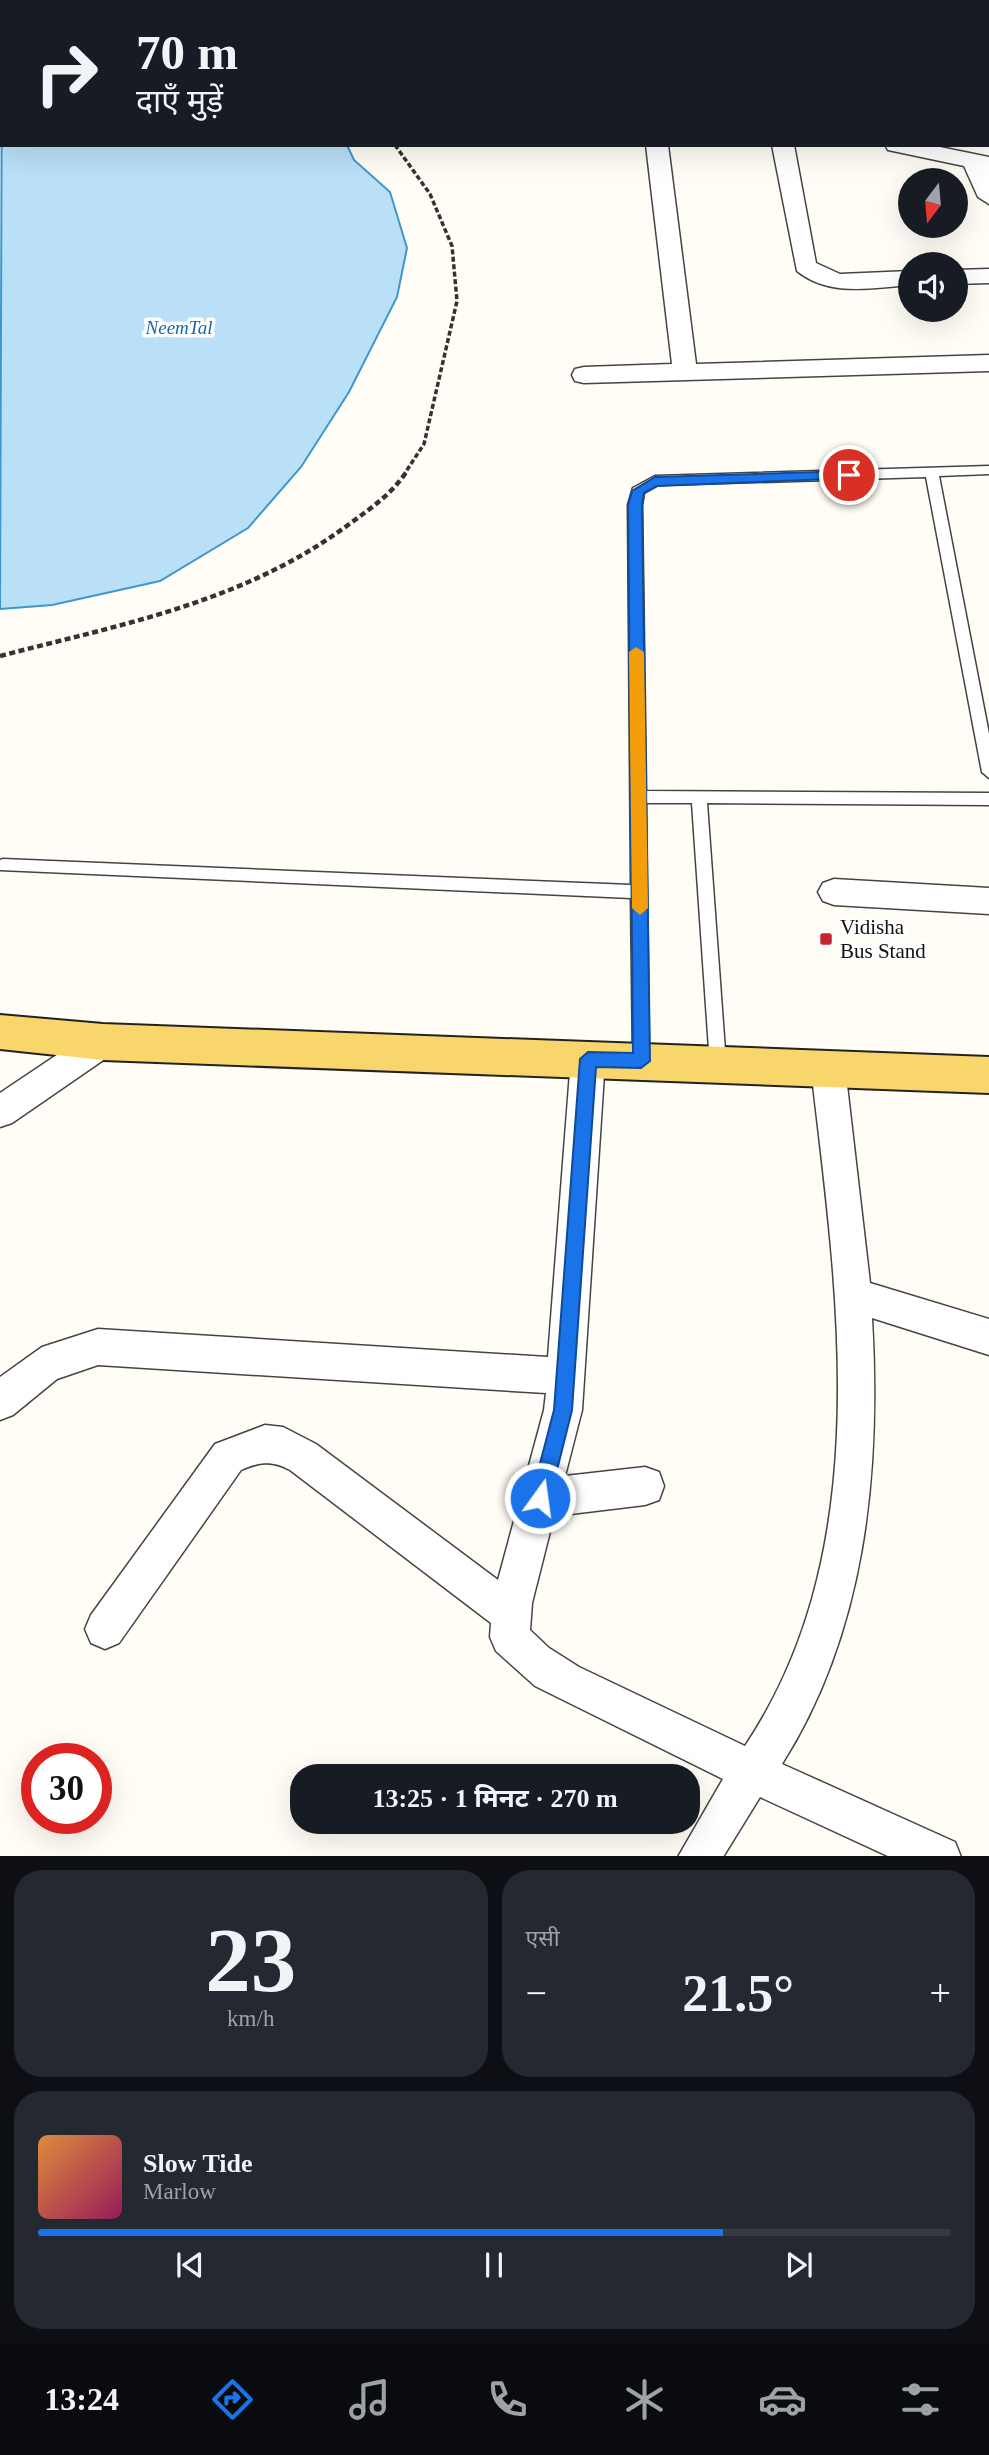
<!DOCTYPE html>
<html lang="hi">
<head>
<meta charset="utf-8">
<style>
	body { margin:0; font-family:"Times New Roman","Noto Sans Devanagari",serif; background:#242831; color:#f1f3f6; height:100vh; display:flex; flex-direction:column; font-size:26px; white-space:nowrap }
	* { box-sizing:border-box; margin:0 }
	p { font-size:23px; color:#9ea1a6 }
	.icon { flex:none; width:38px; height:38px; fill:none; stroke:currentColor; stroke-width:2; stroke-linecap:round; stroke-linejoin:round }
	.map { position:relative; height:1856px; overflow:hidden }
	.side { display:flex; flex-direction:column; gap:14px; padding:14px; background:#0d0f14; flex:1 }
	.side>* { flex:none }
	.top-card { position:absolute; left:0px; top:0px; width:990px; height:147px; box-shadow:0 7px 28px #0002; background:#171b24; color:#f1f3f6; overflow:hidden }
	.needle { width:46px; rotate:196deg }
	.buttons { position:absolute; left:898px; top:168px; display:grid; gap:14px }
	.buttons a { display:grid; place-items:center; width:70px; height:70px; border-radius:50%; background:#171b24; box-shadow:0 7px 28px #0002; font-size:35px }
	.speed { position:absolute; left:21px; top:1743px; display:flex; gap:14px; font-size:35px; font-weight:700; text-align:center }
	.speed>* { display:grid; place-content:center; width:91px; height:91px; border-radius:50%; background:#171b24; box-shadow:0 7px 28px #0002; line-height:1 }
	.speed .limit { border:10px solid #d22; background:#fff; color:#111 }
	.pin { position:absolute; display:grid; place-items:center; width:60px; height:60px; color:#fff; margin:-30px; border:4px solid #fff; border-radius:50%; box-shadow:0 2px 7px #0007 }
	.me { position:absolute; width:77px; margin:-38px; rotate:14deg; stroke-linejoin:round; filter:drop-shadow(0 0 5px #0008) }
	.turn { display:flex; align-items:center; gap:24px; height:147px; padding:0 21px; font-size:32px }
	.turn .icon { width:91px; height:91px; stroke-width:2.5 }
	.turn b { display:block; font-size:49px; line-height:60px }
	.big { font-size:52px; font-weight:700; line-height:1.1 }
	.side .tile { flex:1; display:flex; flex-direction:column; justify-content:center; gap:10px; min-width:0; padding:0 24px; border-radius:28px; background:#242831 }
	.side .dial { align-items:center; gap:0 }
	.dial b { font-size:91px; line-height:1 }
	.song { display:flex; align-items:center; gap:21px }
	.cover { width:84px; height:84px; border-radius:10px; background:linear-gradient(135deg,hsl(30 70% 55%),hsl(330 70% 35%)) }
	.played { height:7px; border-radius:4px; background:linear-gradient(90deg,#1a73e8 75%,#363941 75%) }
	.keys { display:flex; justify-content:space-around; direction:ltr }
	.heat { display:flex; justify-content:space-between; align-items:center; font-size:38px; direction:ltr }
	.side .tiles { flex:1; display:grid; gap:14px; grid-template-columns:1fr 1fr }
	.tile:last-child { grid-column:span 2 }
	.trip { position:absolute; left:290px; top:1764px; width:410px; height:70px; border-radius:28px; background:#171b24; box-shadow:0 7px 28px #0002; font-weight:700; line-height:70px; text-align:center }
	.tab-bar { display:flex; height:112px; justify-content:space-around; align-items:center; background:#090b0e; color:#9ea1a6 }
	.tab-bar .icon { width:49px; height:49px }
	.tab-bar .active { color:#1a73e8 }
	.tab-bar b { font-size:32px; color:#f1f3f6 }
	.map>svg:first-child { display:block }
	.water { fill:#b9e0f7; stroke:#3f96cf; stroke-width:2 }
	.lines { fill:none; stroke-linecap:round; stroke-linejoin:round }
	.service-casing { stroke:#444; stroke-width:3 }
	.minor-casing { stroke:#444; stroke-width:3 }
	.primary-casing { stroke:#222; stroke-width:4 }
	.path-far1 { stroke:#333; stroke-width:3.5; stroke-dasharray:5 2.5; stroke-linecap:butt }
	.path { stroke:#333; stroke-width:4.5; stroke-dasharray:6 3.5; stroke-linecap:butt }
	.service { fill:#fff; fill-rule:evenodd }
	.minor { fill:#fff; fill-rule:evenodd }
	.primary { fill:#f9d66b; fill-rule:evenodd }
	.route { fill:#1a73e8; stroke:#114b97; stroke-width:2 }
	.slow { fill:#f59e0b }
	.poi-dot { fill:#c4262e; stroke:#fff; stroke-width:2.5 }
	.labels { text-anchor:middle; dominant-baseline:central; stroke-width:7; stroke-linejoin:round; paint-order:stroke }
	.far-water-label { font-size:19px; font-style:italic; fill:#1768a6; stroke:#fff }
	.poi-label { font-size:21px; fill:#111; stroke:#fff; text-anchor:start }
</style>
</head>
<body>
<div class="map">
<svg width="989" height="1857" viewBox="0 0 989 1857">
	<rect width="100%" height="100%" fill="#fffdf5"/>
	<g class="water">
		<polygon points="45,0 334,0 334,2 44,2"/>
		<polygon points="2,39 2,145 347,145 354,160 390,192 407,248 397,297 349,392 301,467 248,528 160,581 52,605 0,609"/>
	</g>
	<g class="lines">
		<defs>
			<polygon id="service" points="989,466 989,474 939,476 989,734 989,778 982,772 926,477 658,485 644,493 642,505 646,791 989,793 989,805 707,803 726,1064 724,1069 718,1071 712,1069 710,1064 692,803 646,803 649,1061 647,1066 641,1068 635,1066 633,1061 631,898 0,870 0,860 3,859 631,885 628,505 633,488 655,476"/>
			<g id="minor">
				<polygon points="604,0 632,0 633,2 605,2"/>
				<polygon points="762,0 782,0 761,2"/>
				<polygon points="912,0 933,0 934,2 913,2"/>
				<polygon points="646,145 668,145 696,364 989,355 989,371 584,383 575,381 572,375 575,369 584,367 672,364"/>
				<path d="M 772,145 L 794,145 L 816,263 L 840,274 L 910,271 L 910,285 C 872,288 829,297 797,271 Z"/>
				<polygon points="885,145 930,145 989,157 989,204 978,197 964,166 888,150"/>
				<polygon points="989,269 989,283 956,284 956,270"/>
				<polygon points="834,879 989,888 989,914 834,905 823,901 818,892 823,883"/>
				<polygon points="103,1028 115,1032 119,1042 115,1052 12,1123 0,1127 0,1093 91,1032"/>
				<path d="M 588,1044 L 600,1049 L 605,1059 L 582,1410 L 565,1476 L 645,1467 L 659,1472 L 664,1486 L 659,1500 L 645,1505 L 554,1516 L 532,1603 L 530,1630 L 549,1648 L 579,1667 L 745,1746 C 878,1547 837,1292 811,1068 L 816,1058 L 828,1053 L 840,1058 L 845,1068 L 870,1283 L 989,1319 L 989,1355 L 872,1318 C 881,1472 866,1631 782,1764 L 955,1842 L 961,1857 L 890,1857 L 760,1797 L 723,1857 L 678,1857 L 723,1779 L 535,1686 L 496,1651 L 490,1637 L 491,1623 L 290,1470 C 272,1460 259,1462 241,1470 L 119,1643 L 105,1649 L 91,1643 L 85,1629 L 91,1615 L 215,1444 L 265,1425 L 283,1427 L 316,1444 L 498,1580 L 544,1410 L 546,1393 L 98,1365 L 57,1379 L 13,1415 L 0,1420 L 0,1377 L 42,1347 L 98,1329 L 548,1357 L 571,1059 L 576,1049 Z"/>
			</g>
			<polygon id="primary" points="0,1015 103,1024 989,1057 989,1093 103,1060 0,1049"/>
		</defs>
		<use href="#service" class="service-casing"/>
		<use href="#minor" class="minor-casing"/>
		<use href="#primary" class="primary-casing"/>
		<g class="path-far1">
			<polyline points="12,2 14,0"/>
			<polyline points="395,145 430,194 452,246 457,301 424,444 405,473"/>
		</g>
		<path class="path" d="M 0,656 C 123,624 244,602 348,525 C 371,508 391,495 407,471"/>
		<use href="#service" class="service"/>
		<use href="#minor" class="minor"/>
		<use href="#primary" class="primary"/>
	</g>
	<polygon class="route" points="849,471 854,472 854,478 657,486 644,493 642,505 650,1061 641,1068 596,1067 572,1410 550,1498 547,1505 540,1508 534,1505 531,1498 554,1410 580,1059 588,1052 633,1053 628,505 632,491 655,477"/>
	<polygon class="slow" points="636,647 644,652 648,908 640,915 632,908 629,652"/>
	<rect class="poi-dot" x="819" y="932" width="14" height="14" rx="3.5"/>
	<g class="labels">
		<g class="far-water-label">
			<text x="179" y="327">NeemTal</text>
		</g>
		<g class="poi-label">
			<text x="840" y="927">Vidisha<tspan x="840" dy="24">Bus Stand</tspan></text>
		</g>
	</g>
</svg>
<div class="buttons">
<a><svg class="needle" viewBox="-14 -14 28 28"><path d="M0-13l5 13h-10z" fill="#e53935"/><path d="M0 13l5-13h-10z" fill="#9ea1a6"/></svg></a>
<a><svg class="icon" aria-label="sound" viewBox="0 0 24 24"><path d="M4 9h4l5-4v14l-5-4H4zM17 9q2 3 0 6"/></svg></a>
</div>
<div class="speed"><div class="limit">30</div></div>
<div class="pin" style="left:849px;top:475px;background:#d93025"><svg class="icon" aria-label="arrive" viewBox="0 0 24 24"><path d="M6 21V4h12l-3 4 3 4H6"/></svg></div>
<svg class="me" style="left:540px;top:1498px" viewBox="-20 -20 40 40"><circle r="17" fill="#1a73e8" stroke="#fff" stroke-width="3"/><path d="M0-11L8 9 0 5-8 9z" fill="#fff"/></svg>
<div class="trip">13:25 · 1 मिनट · 270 m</div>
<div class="top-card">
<div class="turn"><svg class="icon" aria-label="right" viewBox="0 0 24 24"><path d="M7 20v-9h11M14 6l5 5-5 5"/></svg><div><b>70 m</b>दाएँ मुड़ें</div></div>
</div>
</div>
<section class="side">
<div class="tiles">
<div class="tile dial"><b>23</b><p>km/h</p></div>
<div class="tile"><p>एसी</p>
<div class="heat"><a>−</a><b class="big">21.5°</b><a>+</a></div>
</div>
<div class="tile">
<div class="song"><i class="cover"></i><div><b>Slow Tide</b><p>Marlow</p></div></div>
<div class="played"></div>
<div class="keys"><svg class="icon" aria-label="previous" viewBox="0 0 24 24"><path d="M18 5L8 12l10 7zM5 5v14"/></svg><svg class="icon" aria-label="pause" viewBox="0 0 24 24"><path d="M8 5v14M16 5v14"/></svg><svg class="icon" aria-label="next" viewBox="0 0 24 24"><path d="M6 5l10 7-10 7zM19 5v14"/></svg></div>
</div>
</div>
</section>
<nav class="tab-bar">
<b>13:24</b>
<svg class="icon active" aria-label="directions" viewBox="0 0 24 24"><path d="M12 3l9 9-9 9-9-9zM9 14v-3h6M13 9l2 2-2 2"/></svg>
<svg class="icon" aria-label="music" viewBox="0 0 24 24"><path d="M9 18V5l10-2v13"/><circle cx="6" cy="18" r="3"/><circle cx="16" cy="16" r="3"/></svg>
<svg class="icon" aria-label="phone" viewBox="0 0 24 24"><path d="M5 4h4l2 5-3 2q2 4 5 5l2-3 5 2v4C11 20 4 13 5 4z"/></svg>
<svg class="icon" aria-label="climate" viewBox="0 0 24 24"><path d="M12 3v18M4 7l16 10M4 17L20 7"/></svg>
<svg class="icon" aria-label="car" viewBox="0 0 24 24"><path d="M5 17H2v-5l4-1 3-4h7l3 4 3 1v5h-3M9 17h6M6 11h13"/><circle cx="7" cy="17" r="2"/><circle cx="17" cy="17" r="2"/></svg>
<svg class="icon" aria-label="filters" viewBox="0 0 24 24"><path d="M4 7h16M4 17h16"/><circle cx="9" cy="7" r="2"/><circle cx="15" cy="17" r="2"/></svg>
</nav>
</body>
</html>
